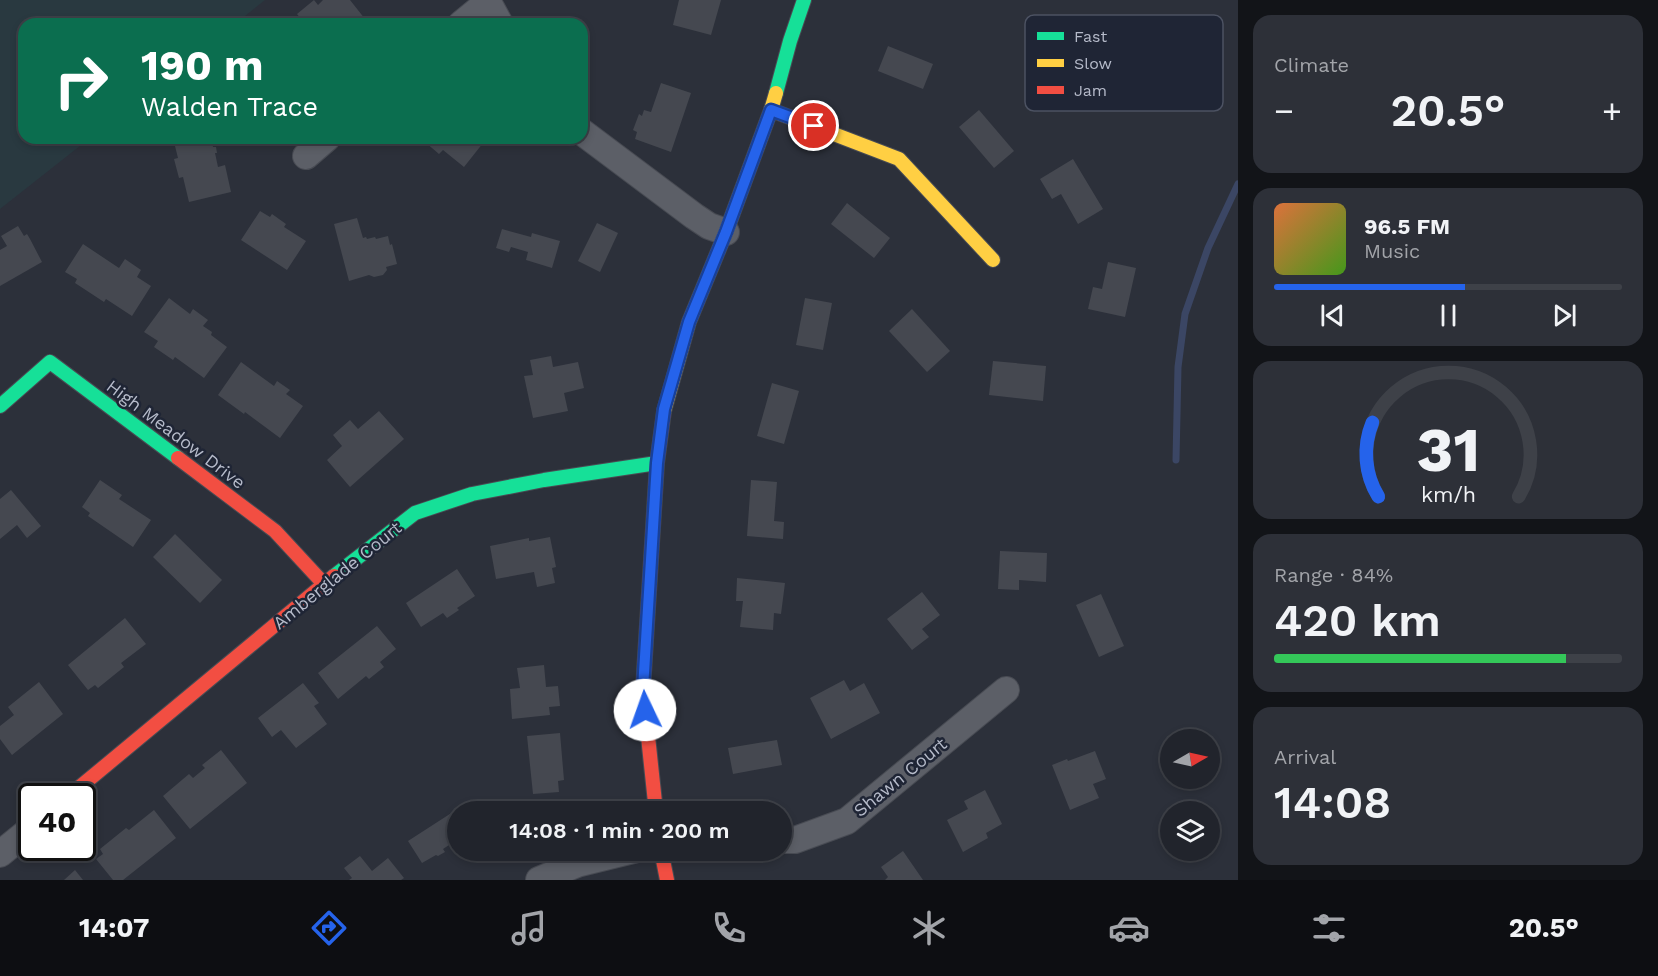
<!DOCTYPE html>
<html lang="en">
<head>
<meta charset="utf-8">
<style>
	body { margin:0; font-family:"Work Sans",sans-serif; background:#2d3038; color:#f1f3f6; height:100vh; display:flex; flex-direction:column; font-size:22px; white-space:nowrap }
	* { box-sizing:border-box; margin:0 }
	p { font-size:20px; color:#a2a4a9 }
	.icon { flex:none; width:33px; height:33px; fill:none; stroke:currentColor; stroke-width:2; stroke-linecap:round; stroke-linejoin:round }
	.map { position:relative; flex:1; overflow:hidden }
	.drawer { display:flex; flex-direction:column; gap:15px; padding:15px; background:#121418; width:420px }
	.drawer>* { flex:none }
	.banner { position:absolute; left:18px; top:18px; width:570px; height:126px; border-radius:18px; box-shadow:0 3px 9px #0003,0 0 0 2px #3e4148; background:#0b6e4f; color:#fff; overflow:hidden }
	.needle { width:39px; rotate:81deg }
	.buttons { position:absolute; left:1160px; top:729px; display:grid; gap:12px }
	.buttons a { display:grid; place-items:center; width:60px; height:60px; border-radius:50%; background:#21242c; box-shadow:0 3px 9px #0003,0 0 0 2px #3e4148; font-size:30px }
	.speed { position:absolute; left:18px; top:783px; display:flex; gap:12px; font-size:30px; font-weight:700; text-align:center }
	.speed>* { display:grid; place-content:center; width:78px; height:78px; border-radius:50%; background:#21242c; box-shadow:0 3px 9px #0003,0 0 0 2px #3e4148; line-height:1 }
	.speed .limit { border:3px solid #111; border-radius:9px; background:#fff; color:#111 }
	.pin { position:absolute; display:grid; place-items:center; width:51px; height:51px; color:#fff; margin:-26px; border:3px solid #fff; border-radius:50%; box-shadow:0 2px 6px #0007 }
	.me { position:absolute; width:66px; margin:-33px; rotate:357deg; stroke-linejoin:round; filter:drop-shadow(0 0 4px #0008) }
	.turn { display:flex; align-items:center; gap:21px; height:126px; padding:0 24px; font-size:27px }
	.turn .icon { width:78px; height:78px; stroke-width:2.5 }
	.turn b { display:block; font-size:42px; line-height:51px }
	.big { font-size:45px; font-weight:600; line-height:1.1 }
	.drawer .tile { flex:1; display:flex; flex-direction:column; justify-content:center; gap:9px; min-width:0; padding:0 21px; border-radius:18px; background:#2d3038 }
	.drawer .dial { align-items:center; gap:0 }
	.dial svg { height:156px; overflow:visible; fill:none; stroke:#3e4148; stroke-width:7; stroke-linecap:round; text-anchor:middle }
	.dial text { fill:#f1f3f6; stroke:none }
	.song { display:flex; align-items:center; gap:18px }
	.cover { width:72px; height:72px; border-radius:9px; background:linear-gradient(135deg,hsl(20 70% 55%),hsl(100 70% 35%)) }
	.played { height:6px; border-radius:3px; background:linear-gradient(90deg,#2563eb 55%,#3e4148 55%) }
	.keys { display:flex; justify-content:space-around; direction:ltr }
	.heat { display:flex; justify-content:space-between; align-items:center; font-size:33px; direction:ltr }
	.charge { height:9px; border-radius:4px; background:linear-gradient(90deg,#34c759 84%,#3e4148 0) }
	.trip { position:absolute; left:447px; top:801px; width:345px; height:60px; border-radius:30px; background:#21242c; box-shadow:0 3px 9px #0003,0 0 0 2px #3e4148; font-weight:600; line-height:60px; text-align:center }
	.tabs { display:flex; height:96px; justify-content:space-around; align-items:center; background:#0d0e12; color:#a2a4a9 }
	.tabs .icon { width:42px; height:42px }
	.tabs .active { color:#2563eb }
	.tabs b { font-size:27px; color:#f1f3f6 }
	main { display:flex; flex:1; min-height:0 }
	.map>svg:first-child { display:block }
	.green { fill:#293940 }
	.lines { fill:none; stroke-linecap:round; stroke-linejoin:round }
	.stream { stroke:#3b4664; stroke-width:7 }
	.building { fill:#454850 }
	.street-casing { stroke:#484b53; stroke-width:28 }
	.fast-casing { stroke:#484b53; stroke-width:16 }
	.slow-casing { stroke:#484b53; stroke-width:16 }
	.jam-casing { stroke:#484b53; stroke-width:16 }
	.street { stroke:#5c5f67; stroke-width:26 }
	.fast { stroke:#16e098; stroke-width:14 }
	.slow { stroke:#ffcf43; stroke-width:14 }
	.jam { stroke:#f24e42; stroke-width:14 }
	.route-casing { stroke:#184099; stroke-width:15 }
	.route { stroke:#2563eb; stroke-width:10 }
	.labels { text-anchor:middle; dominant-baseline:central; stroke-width:5; stroke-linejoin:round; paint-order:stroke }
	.street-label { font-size:18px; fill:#b6bbca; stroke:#1f2535 }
	.key { fill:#1f2535; stroke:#4c5262; stroke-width:1.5 }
	.key-label { font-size:16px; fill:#b6bbca }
</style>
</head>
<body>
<main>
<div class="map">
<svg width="1238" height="880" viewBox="0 0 1238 880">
	<rect width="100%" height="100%" fill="#2c303a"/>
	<polygon class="green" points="0,0 265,0 235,24 24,24 24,138 90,138 0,209"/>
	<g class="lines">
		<polyline class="stream" points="1176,460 1178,367 1185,314 1208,248 1238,184"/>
	</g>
	<g class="building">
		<polygon points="314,0 318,5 323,0 350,0 365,19 358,24 305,24 297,14"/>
		<polygon points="679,0 721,0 711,35 673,25"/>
		<polygon points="888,46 933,64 923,89 878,71"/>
		<polygon points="661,83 691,93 671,152 635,139 637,132 633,130 639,114 642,116 644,110 651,112"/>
		<polygon points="979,110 1014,151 994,168 959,127"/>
		<polygon points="207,138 211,138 213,147 216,147 217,153 215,153 218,167 225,165 231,192 189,202 183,177 179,178 174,159 178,158 175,146"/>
		<polygon points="428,138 487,138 464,167 443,150 439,154 425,142"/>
		<polygon points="1073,159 1103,209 1078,224 1061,194 1052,199 1040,179"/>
		<polygon points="847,203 890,238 874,258 831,224"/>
		<polygon points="260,211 270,217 272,214 286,224 284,227 306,241 287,270 241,240"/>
		<polygon points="357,218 363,238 366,237 367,239 375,237 376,239 388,236 390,245 392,244 397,264 386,267 387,270 383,275 374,277 369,275 349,281 334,224"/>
		<polygon points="597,223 618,233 600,272 578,261"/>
		<polygon points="18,226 24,236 27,234 30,239 42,262 0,286 0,250 7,246 1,236"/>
		<polygon points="502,229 531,237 532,233 560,241 552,268 526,260 528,252 511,247 509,252 496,248"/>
		<polygon points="83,244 119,268 125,259 141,270 137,277 151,286 132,316 106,299 104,302 75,283 77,279 65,272"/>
		<polygon points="1108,262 1136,268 1125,317 1088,309 1093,287 1102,289"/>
		<polygon points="169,298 190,314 193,309 208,320 203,326 212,332 211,335 227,347 204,378 175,357 173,360 154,347 158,341 144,332"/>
		<polygon points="805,298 832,303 823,350 796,345"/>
		<polygon points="912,309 950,351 927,372 889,331"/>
		<polygon points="551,356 553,367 578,362 584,388 564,393 568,411 533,418 524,376 533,375 530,360"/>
		<polygon points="993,361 1046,366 1043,401 989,395"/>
		<polygon points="241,362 274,386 277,381 290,390 286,394 303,406 280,438 245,412 244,414 218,395"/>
		<polygon points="772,383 799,391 784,444 757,436"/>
		<polygon points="379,411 404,439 350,487 327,460 342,446 333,435 350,420 358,429"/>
		<polygon points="100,480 122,495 119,499 151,520 133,547 88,516 90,513 82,507"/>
		<polygon points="751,480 777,482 774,521 784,522 783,539 747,536"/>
		<polygon points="11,490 41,526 27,538 17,525 0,539 0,499"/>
		<polygon points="175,534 222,580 200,603 153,557"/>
		<polygon points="550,537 556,567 552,568 555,583 537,587 534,572 496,579 490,546 529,538 529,541"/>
		<polygon points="1000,551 1047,553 1046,582 1019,580 1019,590 998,589"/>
		<polygon points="457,569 475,596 457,608 459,610 447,618 443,613 421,627 406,603"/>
		<polygon points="737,578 785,583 781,614 774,613 773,630 740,627 743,601 736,601"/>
		<polygon points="922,592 940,615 922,629 929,637 912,650 887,619"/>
		<polygon points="1101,594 1124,646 1099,657 1076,605"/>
		<polygon points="125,618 146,644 121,663 124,667 98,688 95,685 88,690 68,665"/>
		<polygon points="377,626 396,649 380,662 384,667 369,679 366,676 338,699 318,673"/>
		<polygon points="544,665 546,687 558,686 560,706 549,707 550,715 512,719 510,689 520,688 517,668"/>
		<polygon points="844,680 850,691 864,683 880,713 831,739 810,698"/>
		<polygon points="39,682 63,714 12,755 0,739 0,726 14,715 8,707"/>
		<polygon points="303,683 319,703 314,706 327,724 296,748 281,730 272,737 258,718"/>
		<polygon points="560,733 564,780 558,781 559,792 533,794 527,736"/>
		<polygon points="777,740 782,765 733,774 728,748"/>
		<polygon points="221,750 247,783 190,829 163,796 189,774 193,778 205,768 202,765"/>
		<polygon points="1095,751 1106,779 1093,784 1099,798 1070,810 1052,765 1067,759 1068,761"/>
		<polygon points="985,790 1002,824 986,833 988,838 963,852 947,820 968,809 964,801"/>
		<polygon points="154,810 176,838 123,880 113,880 96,859 103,854 100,849 126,828 129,830"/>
		<polygon points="456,810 458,813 458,839 443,849 445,852 438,856 436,855 422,863 408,841"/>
		<polygon points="903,851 923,880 885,880 888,877 881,867"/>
		<polygon points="360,856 372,871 388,858 404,878 401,880 349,880 352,878 344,868"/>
		<polygon points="75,870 83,880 64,880"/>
	</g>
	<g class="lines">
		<defs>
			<g id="street">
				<polyline points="461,24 488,2 500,24"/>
				<polyline points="582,132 694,216 709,226 726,232"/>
				<polyline points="306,156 327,138"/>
				<polyline points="782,840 795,840 847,821 1006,690"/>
				<polyline points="0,854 32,828"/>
				<polyline points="539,880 577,864 634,850"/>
			</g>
			<g id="fast">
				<polyline points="776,93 790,41 804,0"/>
				<polyline points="0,406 50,362 178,458"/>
				<polyline points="334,576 415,513 472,494 544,480 657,463"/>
			</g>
			<g id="slow">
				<polyline points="771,110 899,159 993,260"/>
				<polyline points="664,411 689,322 726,232 771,110 776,93"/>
			</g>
			<g id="jam">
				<polyline points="178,458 275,531 324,584"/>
				<polyline points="69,796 334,576"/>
				<polyline points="656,812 643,689 657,463 664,411"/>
				<polyline points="661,850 667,880"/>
			</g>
		</defs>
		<use href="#street" class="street-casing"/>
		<use href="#fast" class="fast-casing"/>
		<use href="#slow" class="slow-casing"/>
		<use href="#jam" class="jam-casing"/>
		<use href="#street" class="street"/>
		<use href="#fast" class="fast"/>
		<use href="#slow" class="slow"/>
		<use href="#jam" class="jam"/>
	</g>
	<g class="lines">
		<defs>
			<polyline id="route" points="645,710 643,689 657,463 664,409 689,322 726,232 771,110 814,126"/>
		</defs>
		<use href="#route" class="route-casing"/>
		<use href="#route" class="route"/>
	</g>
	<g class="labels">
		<g class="street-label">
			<text transform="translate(176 434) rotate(37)">High Meadow Drive</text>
			<text transform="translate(337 575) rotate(-39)">Amberglade Court</text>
			<text transform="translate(900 777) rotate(-39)">Shawn Court</text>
		</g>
	</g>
	<rect x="1025" y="15" width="198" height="96" rx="9" class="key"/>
	<rect x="1037" y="32" width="27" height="8" fill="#16e098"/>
	<rect x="1037" y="59" width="27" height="8" fill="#ffcf43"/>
	<rect x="1037" y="86" width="27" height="8" fill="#f24e42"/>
	<g class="key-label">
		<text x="1074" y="42">Fast</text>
		<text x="1074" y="69">Slow</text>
		<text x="1074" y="96">Jam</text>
	</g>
</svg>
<div class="buttons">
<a><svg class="needle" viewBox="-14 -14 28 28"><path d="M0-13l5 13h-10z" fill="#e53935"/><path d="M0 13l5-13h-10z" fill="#a2a4a9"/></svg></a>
<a><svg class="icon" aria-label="layers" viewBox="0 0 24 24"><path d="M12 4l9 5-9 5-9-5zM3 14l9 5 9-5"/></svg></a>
</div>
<div class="speed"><div class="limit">40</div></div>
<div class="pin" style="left:814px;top:126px;background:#d93025"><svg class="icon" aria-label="arrive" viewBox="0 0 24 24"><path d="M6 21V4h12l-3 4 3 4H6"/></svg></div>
<svg class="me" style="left:645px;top:710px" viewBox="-20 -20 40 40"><circle r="19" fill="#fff"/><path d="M0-13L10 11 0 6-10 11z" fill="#2563eb"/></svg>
<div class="trip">14:08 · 1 min · 200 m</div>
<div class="banner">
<div class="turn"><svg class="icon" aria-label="right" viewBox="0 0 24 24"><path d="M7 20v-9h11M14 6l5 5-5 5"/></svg><div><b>190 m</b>Walden Trace</div></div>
</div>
</div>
<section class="drawer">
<div class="tile"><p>Climate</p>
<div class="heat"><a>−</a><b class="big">20.5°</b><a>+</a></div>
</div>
<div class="tile">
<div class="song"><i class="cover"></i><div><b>96.5 FM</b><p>Music</p></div></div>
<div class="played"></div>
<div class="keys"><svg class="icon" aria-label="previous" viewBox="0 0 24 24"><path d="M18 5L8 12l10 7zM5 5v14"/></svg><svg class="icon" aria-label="pause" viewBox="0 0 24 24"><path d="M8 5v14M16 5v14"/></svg><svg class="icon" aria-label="next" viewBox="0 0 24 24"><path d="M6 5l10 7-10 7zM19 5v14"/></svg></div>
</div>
<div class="tile dial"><svg viewBox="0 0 100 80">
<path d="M14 69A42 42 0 1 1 86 69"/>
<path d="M14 69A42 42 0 0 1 11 31" stroke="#2563eb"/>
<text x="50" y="56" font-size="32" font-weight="700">31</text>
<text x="50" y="72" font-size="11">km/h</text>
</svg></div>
<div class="tile"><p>Range · 84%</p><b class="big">420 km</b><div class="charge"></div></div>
<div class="tile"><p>Arrival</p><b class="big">14:08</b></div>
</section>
</main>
<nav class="tabs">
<b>14:07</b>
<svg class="icon active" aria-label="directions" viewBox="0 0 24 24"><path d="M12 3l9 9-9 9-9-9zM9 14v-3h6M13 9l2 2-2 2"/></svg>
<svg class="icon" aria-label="music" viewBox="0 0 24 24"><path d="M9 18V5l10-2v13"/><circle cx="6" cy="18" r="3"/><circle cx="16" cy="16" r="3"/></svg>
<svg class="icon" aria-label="phone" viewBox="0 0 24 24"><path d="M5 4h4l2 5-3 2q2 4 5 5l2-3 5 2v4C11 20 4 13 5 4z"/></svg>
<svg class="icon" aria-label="climate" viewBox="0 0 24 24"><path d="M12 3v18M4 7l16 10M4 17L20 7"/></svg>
<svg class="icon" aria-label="car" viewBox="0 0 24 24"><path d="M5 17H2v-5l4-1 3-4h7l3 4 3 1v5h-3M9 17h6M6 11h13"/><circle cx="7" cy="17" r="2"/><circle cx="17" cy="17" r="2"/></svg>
<svg class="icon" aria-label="filters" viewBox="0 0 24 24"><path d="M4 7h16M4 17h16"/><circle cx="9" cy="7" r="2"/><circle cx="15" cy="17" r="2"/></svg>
<b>20.5°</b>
</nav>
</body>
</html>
